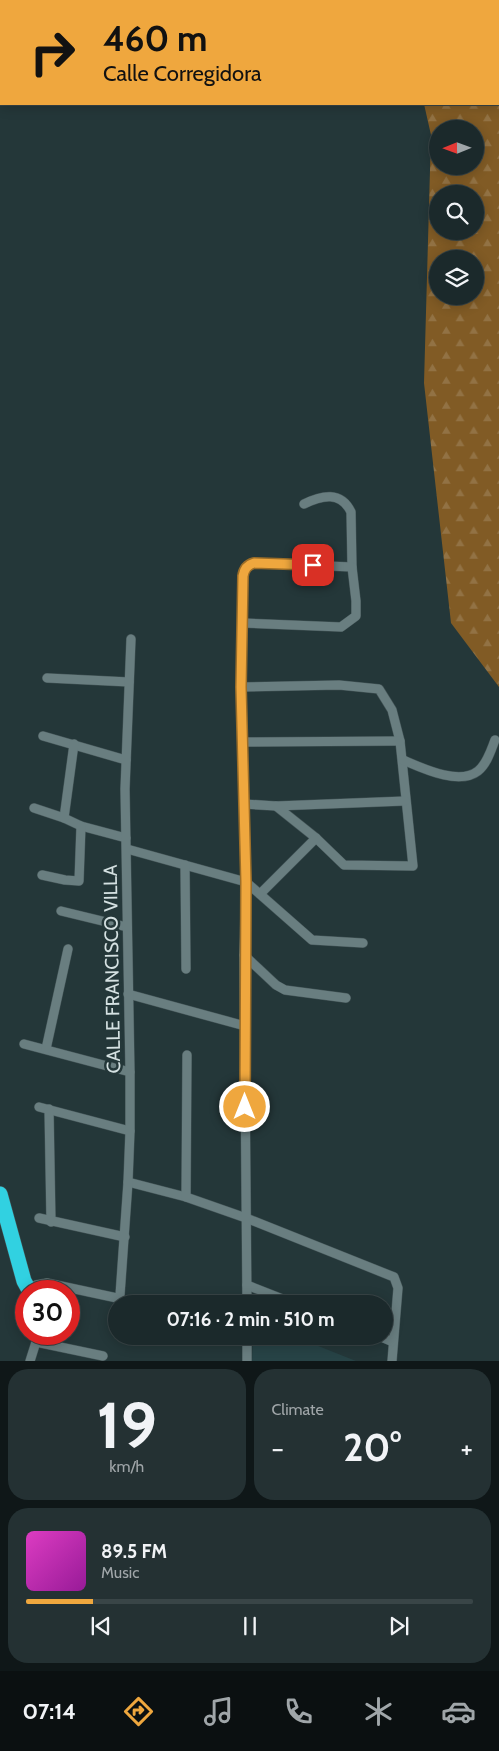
<!DOCTYPE html>
<html lang="en">
<head>
<meta charset="utf-8">
<style>
	body { margin:0; font-family:Cabin,sans-serif; background:#243133; color:#f1f3f6; height:100vh; display:flex; flex-direction:column; font-size:19px; white-space:nowrap }
	* { box-sizing:border-box; margin:0 }
	p { font-size:16px; color:#a0a6a9 }
	.icon { flex:none; width:28px; height:28px; fill:none; stroke:currentColor; stroke-width:2; stroke-linecap:round; stroke-linejoin:round }
	.map { position:relative; height:1361px; overflow:hidden }
	.panel { display:flex; flex-direction:column; gap:8px; padding:8px; background:#0f1718; flex:1 }
	.panel>* { flex:none }
	.banner { position:absolute; left:0px; top:0px; width:500px; height:105px; box-shadow:0 2px 12px #0003,0 0 0 1px #394547; background:#efa73e; color:#111; overflow:hidden }
	.needle { width:32px; rotate:269deg }
	.tools { position:absolute; left:429px; top:120px; display:grid; gap:10px }
	.tools a { display:grid; place-items:center; width:55px; height:55px; border-radius:50%; background:#1b292b; box-shadow:0 2px 12px #0003,0 0 0 1px #394547; font-size:25px }
	.speed { position:absolute; left:15px; top:1280px; display:flex; gap:10px; font-size:25px; font-weight:700; text-align:center }
	.speed>* { display:grid; place-content:center; width:65px; height:65px; border-radius:50%; background:#1b292b; box-shadow:0 2px 12px #0003,0 0 0 1px #394547; line-height:1 }
	.speed .limit { border:8px solid #d22; background:#fff; color:#111 }
	.pin { position:absolute; display:grid; place-items:center; width:42px; height:42px; color:#fff; margin:-21px; border-radius:10px; box-shadow:0 2px 8px #0006 }
	.me { position:absolute; width:55px; margin:-28px; rotate:0deg; stroke-linejoin:round; filter:drop-shadow(0 0 4px #0008) }
	.turn { display:flex; align-items:center; gap:18px; height:105px; padding:0 20px; font-size:22px }
	.turn .icon { width:65px; height:65px; stroke-width:2.5 }
	.turn b { display:block; font-size:35px; line-height:42px }
	.big { font-size:38px; font-weight:700; line-height:1.1 }
	.panel .card { flex:1; display:flex; flex-direction:column; justify-content:center; gap:8px; min-width:0; padding:0 18px; border-radius:20px; background:#243133 }
	.panel .dial { align-items:center; gap:0 }
	.dial b { font-size:65px; line-height:1 }
	.song { display:flex; align-items:center; gap:15px }
	.cover { width:60px; height:60px; border-radius:8px; background:linear-gradient(135deg,hsl(310 70% 55%),hsl(300 70% 35%)) }
	.played { height:5px; border-radius:2px; background:linear-gradient(90deg,#efa73e 15%,#394547 15%) }
	.keys { display:flex; justify-content:space-around; direction:ltr }
	.heat { display:flex; justify-content:space-between; align-items:center; font-size:28px; direction:ltr }
	.panel .tiles { flex:1; display:grid; gap:8px; grid-template-columns:1fr 1fr }
	.card:last-child { grid-column:span 2 }
	.trip { position:absolute; left:108px; top:1295px; width:285px; height:50px; border-radius:25px; background:#1b292b; box-shadow:0 2px 12px #0003,0 0 0 1px #394547; font-weight:700; line-height:50px; text-align:center }
	.tab-bar { display:flex; height:80px; justify-content:space-around; align-items:center; background:#0b1011; color:#a0a6a9 }
	.tab-bar .icon { width:35px; height:35px }
	.tab-bar .current { color:#efa73e }
	.tab-bar b { font-size:22px; color:#f1f3f6 }
	.map>svg:first-child { display:block }
	.built { fill:#274346 }
	.forest { fill:url(#forest-firs); fill-rule:evenodd }
	.lines { fill:none; stroke-linecap:round; stroke-linejoin:round }
	.street-casing { stroke:#445557; stroke-width:10 }
	.highway-casing { stroke:#445557; stroke-width:16 }
	.street { stroke:#697e80; stroke-width:9 }
	.highway { stroke:#31d1e1; stroke-width:15 }
	.route-casing { stroke:#9b6d28; stroke-width:12 }
	.route { stroke:#efa73e; stroke-width:9 }
	.labels { text-anchor:middle; dominant-baseline:central; stroke-width:5; stroke-linejoin:round; paint-order:stroke }
	.street-label { font-size:19px; fill:#d5e1e2; stroke:#243739 }
</style>
</head>
<body>
<div class="map">
<svg width="499" height="1361" viewBox="0 0 499 1361">
	<defs>
		<pattern id="forest-firs" width="22" height="20" patternUnits="userSpaceOnUse" patternTransform="scale(1.25)"><rect width="22" height="20" fill="#815b25"/><path d="M5 1l3.5 6h-7zM16 11l3.5 6h-7z" fill="#927244"/></pattern>
	</defs>
	<rect width="100%" height="100%" fill="#243739"/>
	<polygon class="built" points="253,1336 293,1336 356,1361 252,1361"/>
	<path class="forest" d="M 401,0 L 499,0 L 499,687 L 451,623 L 424,383 L 431,135 L 424,104 L 499,104 L 499,1 ZM 438,129 L 475,129 L 475,166 L 438,166 ZM 438,194 L 475,194 L 475,231 L 438,231 ZM 438,259 L 475,259 L 475,296 L 438,296 Z"/>
	<g class="lines">
		<defs>
			<g id="street">
				<path d="M 243,623 L 341,627 L 356,616 L 356,601 L 352,567 L 351,512 C 341,491 322,495 304,504"/>
				<polyline points="47,678 129,682"/>
				<polyline points="241,687 339,685 379,689 392,710 400,741 413,866 344,865 316,838 276,806"/>
				<polyline points="43,736 126,760"/>
				<polyline points="244,742 400,741"/>
				<path d="M 403,760 C 422,768 459,786 478,771 C 487,764 491,750 495,740"/>
				<polyline points="244,804 276,806 405,801"/>
				<polyline points="34,808 64,818 81,826 126,838"/>
				<polyline points="64,818 74,744"/>
				<polyline points="127,849 246,882 312,940 363,943"/>
				<polyline points="185,865 186,969"/>
				<polyline points="42,875 65,880 79,881 81,826"/>
				<polyline points="260,894 316,838"/>
				<polyline points="61,911 127,927"/>
				<polyline points="244,955 276,985 285,990 346,998"/>
				<polyline points="128,994 245,1026"/>
				<polyline points="24,1044 130,1072"/>
				<polyline points="46,1049 68,949"/>
				<polyline points="39,1107 130,1131"/>
				<polyline points="49,1109 51,1222"/>
				<polyline points="128,1182 186,1197 246,1218 394,1277 398,1288 392,1361"/>
				<polyline points="186,1197 187,1055"/>
				<polyline points="39,1218 125,1237"/>
				<polyline points="247,1285 295,1304"/>
				<polyline points="29,1291 36,1285 47,1283 117,1298 120,1295 128,1182 130,1131 130,1072 125,789 131,639"/>
				<path d="M 247,1304 L 244,955 L 246,882 L 241,687 L 243,576 C 244,568 247,565 255,563 L 352,567"/>
				<polyline points="379,1336 393,1342"/>
				<polyline points="36,1342 103,1356"/>
				<polyline points="30,1361 36,1342 35,1334"/>
				<polyline points="247,1361 247,1336"/>
			</g>
			<polyline id="highway" points="0,1194 24,1281 29,1290"/>
		</defs>
		<use href="#street" class="street-casing"/>
		<use href="#highway" class="highway-casing"/>
		<use href="#street" class="street"/>
		<use href="#highway" class="highway"/>
	</g>
	<g class="lines">
		<defs>
			<path id="route" d="M 245,1107 L 246,882 L 241,687 L 243,576 C 244,569 247,565 254,563 L 313,565"/>
		</defs>
		<use href="#route" class="route-casing"/>
		<use href="#route" class="route"/>
	</g>
	<g class="labels">
		<g class="street-label">
			<text transform="translate(112 969) rotate(-91)">CALLE FRANCISCO VILLA</text>
		</g>
	</g>
</svg>
<div class="tools">
<a><svg class="needle" viewBox="-14 -14 28 28"><path d="M0-13l5 13h-10z" fill="#e53935"/><path d="M0 13l5-13h-10z" fill="#a0a6a9"/></svg></a>
<a><svg class="icon" aria-label="search" viewBox="0 0 24 24"><circle cx="10" cy="10" r="6"/><path d="M15 15l6 6"/></svg></a>
<a><svg class="icon" aria-label="layers" viewBox="0 0 24 24"><path d="M12 4l9 5-9 5-9-5zM3 14l9 5 9-5"/></svg></a>
</div>
<div class="speed"><div class="limit">30</div></div>
<div class="pin" style="left:313px;top:565px;background:#d93025"><svg class="icon" aria-label="arrive" viewBox="0 0 24 24"><path d="M6 21V4h12l-3 4 3 4H6"/></svg></div>
<svg class="me" style="left:245px;top:1107px" viewBox="-20 -20 40 40"><circle r="17" fill="#efa73e" stroke="#fff" stroke-width="3"/><path d="M0-11L8 9 0 5-8 9z" fill="#fff"/></svg>
<div class="trip">07:16 · 2 min · 510 m</div>
<div class="banner">
<div class="turn"><svg class="icon" aria-label="right" viewBox="0 0 24 24"><path d="M7 20v-9h11M14 6l5 5-5 5"/></svg><div><b>460 m</b>Calle Corregidora</div></div>
</div>
</div>
<section class="panel">
<div class="tiles">
<div class="card dial"><b>19</b><p>km/h</p></div>
<div class="card"><p>Climate</p>
<div class="heat"><a>−</a><b class="big">20°</b><a>+</a></div>
</div>
<div class="card">
<div class="song"><i class="cover"></i><div><b>89.5 FM</b><p>Music</p></div></div>
<div class="played"></div>
<div class="keys"><svg class="icon" aria-label="previous" viewBox="0 0 24 24"><path d="M18 5L8 12l10 7zM5 5v14"/></svg><svg class="icon" aria-label="pause" viewBox="0 0 24 24"><path d="M8 5v14M16 5v14"/></svg><svg class="icon" aria-label="next" viewBox="0 0 24 24"><path d="M6 5l10 7-10 7zM19 5v14"/></svg></div>
</div>
</div>
</section>
<nav class="tab-bar">
<b>07:14</b>
<svg class="icon current" aria-label="directions" viewBox="0 0 24 24"><path d="M12 3l9 9-9 9-9-9zM9 14v-3h6M13 9l2 2-2 2"/></svg>
<svg class="icon" aria-label="music" viewBox="0 0 24 24"><path d="M9 18V5l10-2v13"/><circle cx="6" cy="18" r="3"/><circle cx="16" cy="16" r="3"/></svg>
<svg class="icon" aria-label="phone" viewBox="0 0 24 24"><path d="M5 4h4l2 5-3 2q2 4 5 5l2-3 5 2v4C11 20 4 13 5 4z"/></svg>
<svg class="icon" aria-label="climate" viewBox="0 0 24 24"><path d="M12 3v18M4 7l16 10M4 17L20 7"/></svg>
<svg class="icon" aria-label="car" viewBox="0 0 24 24"><path d="M5 17H2v-5l4-1 3-4h7l3 4 3 1v5h-3M9 17h6M6 11h13"/><circle cx="7" cy="17" r="2"/><circle cx="17" cy="17" r="2"/></svg>
</nav>
</body>
</html>
